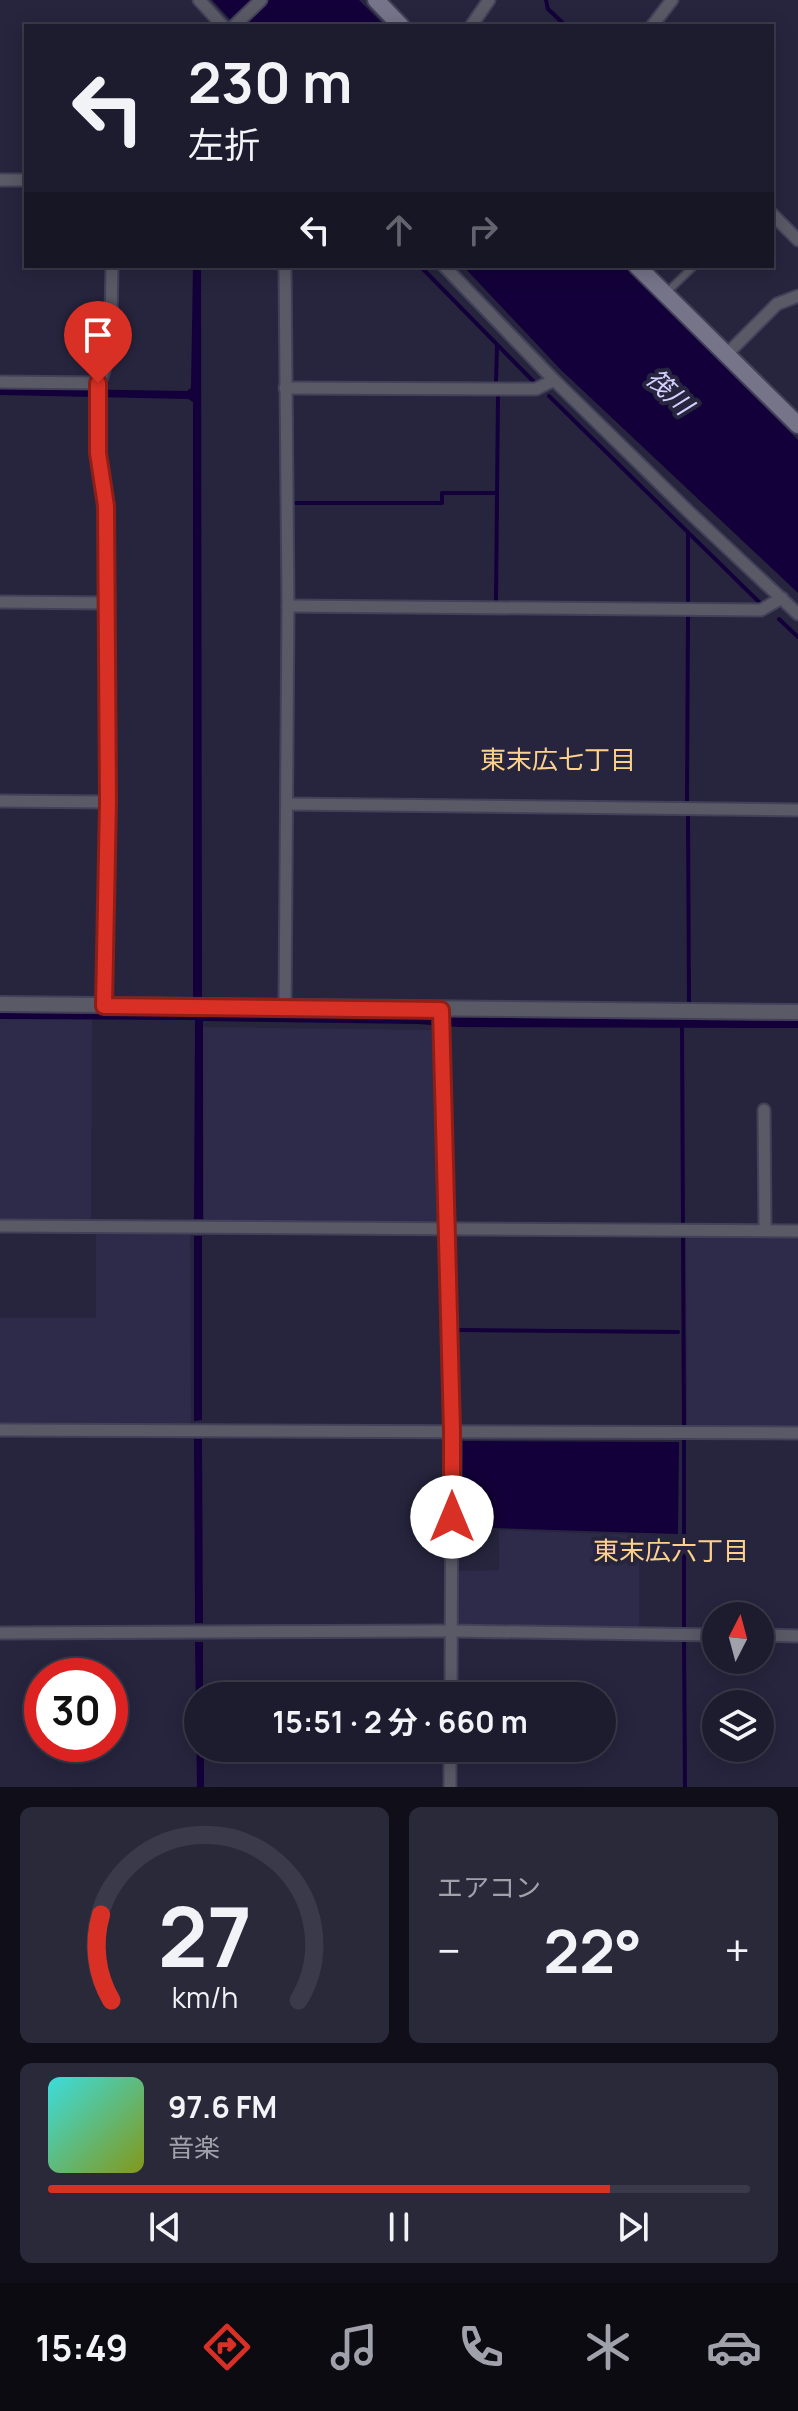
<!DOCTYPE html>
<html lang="ja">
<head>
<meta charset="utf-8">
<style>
	body { margin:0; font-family:Manrope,"Noto Sans JP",sans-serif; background:#2a293a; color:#f1f3f6; height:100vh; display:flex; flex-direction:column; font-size:30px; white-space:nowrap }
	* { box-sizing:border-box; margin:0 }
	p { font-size:26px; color:#a0a1aa }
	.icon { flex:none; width:44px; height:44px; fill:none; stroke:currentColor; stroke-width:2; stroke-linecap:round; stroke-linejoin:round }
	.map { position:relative; height:1787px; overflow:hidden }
	.panel { display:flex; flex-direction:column; gap:20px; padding:20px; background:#100f19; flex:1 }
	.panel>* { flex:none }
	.hud { position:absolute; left:24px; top:24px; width:750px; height:244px; border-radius:0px; box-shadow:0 4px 20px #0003,0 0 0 2px #3b3a4a; background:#1d1c2e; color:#f1f3f6; overflow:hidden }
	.needle { width:52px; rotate:6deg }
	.controls { position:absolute; left:702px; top:1602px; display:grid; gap:16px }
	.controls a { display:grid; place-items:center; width:72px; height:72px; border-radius:50%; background:#1d1c2e; box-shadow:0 4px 20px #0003,0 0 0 2px #3b3a4a; font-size:40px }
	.speed { position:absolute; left:24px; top:1658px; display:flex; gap:16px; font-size:40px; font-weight:700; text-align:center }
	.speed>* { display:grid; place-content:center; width:104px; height:104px; border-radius:50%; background:#1d1c2e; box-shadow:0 4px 20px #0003,0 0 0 2px #3b3a4a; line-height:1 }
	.speed .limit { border:12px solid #d22; background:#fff; color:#111 }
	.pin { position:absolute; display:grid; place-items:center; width:68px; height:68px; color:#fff; margin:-82px -34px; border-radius:50% 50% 50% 0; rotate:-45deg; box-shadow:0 0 8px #0007 }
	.pin .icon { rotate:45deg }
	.me { position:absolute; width:88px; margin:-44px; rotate:0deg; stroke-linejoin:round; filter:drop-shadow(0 0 6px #0008) }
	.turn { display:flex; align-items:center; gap:28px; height:168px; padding:0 32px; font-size:36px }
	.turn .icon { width:104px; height:104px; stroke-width:2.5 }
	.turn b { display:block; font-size:56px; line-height:68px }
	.lanes { display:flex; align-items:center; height:76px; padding:0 32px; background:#0003; justify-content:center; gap:40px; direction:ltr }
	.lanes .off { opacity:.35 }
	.big { font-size:60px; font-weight:700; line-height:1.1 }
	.panel .card { flex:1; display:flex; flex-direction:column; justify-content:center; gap:12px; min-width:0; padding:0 28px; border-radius:12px; background:#2a293a }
	.panel .dial { align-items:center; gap:0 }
	.dial svg { height:208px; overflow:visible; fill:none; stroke:#3b3a4a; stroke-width:7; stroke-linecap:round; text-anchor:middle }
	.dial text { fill:#f1f3f6; stroke:none }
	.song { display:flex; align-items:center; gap:24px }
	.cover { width:96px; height:96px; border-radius:12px; background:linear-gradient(135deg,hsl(180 70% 55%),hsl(70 70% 35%)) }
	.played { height:8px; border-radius:4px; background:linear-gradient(90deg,#d93025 80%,#3b3a4a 80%) }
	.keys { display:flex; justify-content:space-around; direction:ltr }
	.heat { display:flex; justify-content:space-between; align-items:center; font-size:44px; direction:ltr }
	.panel .tiles { flex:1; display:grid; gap:20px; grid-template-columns:1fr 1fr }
	.card:last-child { grid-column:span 2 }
	.trip { position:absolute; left:184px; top:1682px; width:432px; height:80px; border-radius:40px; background:#1d1c2e; box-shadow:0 4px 20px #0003,0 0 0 2px #3b3a4a; font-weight:700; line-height:80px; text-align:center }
	.tabs { display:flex; height:128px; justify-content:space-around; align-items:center; background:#0c0b12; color:#a0a1aa }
	.tabs .icon { width:56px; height:56px }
	.tabs .on { color:#d93025 }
	.tabs b { font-size:36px; color:#f1f3f6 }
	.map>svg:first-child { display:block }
	.built { fill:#2e2a4a }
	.water { fill:#13003a }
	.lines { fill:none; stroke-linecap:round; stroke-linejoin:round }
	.stream { stroke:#13003a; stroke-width:4 }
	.service-casing { stroke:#434159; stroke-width:10 }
	.minor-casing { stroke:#434159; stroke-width:15 }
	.tertiary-casing { stroke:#434159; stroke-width:18 }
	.secondary-casing { stroke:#434159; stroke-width:20 }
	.service { stroke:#5a5966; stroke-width:6 }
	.minor { stroke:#5a5966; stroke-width:11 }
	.tertiary { stroke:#5a5966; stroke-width:14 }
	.secondary { stroke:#757489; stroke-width:16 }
	.route-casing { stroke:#8d1f18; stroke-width:20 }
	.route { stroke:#d93025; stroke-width:14 }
	.labels { text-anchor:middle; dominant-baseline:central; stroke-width:8; stroke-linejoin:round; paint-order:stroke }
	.water-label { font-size:26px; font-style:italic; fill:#d3d0fe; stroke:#27253e }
	.neighbourhood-label { font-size:26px; fill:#fdd18c; stroke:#27253e }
</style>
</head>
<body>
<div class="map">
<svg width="798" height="1787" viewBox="0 0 798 1787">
	<rect width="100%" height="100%" fill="#27253e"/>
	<g class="built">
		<polygon points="0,1019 92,1019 91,1220 0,1219"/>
		<polygon points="203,1027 432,1030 440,1216 436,1221 204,1222"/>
		<polygon points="96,1231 190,1231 191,1424 0,1423 0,1318 96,1318"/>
		<polygon points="686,1237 798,1237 798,1427 687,1427"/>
		<polygon points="499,1530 639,1535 639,1630 462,1626 459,1623 457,1571 499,1570"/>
	</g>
	<g class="water">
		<polygon points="212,0 359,0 385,26 236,26"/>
		<polygon points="193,266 201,266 202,999 193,1000 193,402 188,399 0,395 0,388 187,391 191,388"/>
		<polygon points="463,266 624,266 798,440 798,593 560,369"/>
		<polygon points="0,1013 798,1021 798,1028 458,1027 418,1024 203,1021 203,1219 194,1219 195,1020 0,1019"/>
		<polygon points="194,1236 202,1236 202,1420 194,1421"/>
		<polygon points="194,1439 202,1439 203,1623 195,1623"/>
		<polygon points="463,1441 679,1442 678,1534 462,1527"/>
		<polygon points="195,1642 203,1642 203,1696 198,1696 198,1748 204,1748 204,1787 197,1787"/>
	</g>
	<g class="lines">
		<g class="stream">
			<polyline points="546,0 548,9 566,26"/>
			<polyline points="612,26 616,24"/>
			<polyline points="420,266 533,381"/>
			<polyline points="496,382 497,346"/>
			<polyline points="549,396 759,602"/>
			<polyline points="296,503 442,503 442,493 497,493"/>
			<polyline points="688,533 688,601"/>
			<polyline points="496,601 498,395"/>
			<polyline points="779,619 798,637"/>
			<polyline points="687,804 688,615"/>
			<polyline points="688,815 689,1004"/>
			<polyline points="682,1025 683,1225"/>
			<polyline points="683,1237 684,1425"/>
			<polyline points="459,1330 678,1332"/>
			<polyline points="684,1441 684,1627"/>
			<polyline points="684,1641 685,1787"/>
		</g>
		<defs>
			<polyline id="service" points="668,291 694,266"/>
			<g id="minor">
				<polyline points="199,0 223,26"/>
				<polyline points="234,26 261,0"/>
				<polyline points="471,26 489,0"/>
				<polyline points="652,26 672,0"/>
				<polyline points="0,180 26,180"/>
				<polyline points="772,214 798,240"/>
				<polyline points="285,266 288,606 285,1007"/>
				<polyline points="444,266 554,380 689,512 798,614"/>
				<polyline points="726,355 777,304 798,296"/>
				<polyline points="0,382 98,383"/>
				<polyline points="285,388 536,389 554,380"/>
				<polyline points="0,602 107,603"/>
				<polyline points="288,606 761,610 782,598"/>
				<polyline points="0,801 108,802"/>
				<polyline points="287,804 798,810"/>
				<polyline points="104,1006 108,802 106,506 98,453 98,388 104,371 111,319 112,266"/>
				<polyline points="441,1010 452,1431 451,1696"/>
				<polyline points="764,1110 765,1230"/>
				<polyline points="0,1226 798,1231"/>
				<polyline points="0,1430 798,1433"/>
				<polyline points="0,1633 451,1631 716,1635"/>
				<polyline points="760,1635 798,1636"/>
				<polyline points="450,1787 450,1748"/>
			</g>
			<polyline id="tertiary" points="0,1004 798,1012"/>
			<g id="secondary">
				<polyline points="376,0 401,26"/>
				<polyline points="637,266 798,425"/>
			</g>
		</defs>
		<use href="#service" class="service-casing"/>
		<use href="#minor" class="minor-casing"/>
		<use href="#tertiary" class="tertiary-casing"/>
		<use href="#secondary" class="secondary-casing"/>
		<use href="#service" class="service"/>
		<use href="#minor" class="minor"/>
		<use href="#tertiary" class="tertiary"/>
		<use href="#secondary" class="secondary"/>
	</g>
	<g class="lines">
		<defs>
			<polyline id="route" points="98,383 98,453 106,506 108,802 104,1006 441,1010 452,1431 452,1517"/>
		</defs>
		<use href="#route" class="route-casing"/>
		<use href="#route" class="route"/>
	</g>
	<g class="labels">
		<g class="water-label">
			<text transform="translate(670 391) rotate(44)">筏川</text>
		</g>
		<g class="neighbourhood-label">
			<text x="558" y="759">東末広七丁目</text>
			<text x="671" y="1550">東末広六丁目</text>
		</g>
	</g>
</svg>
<div class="controls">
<a><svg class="needle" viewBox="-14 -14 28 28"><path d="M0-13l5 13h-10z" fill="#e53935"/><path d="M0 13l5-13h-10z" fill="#a0a1aa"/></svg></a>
<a><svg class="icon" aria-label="layers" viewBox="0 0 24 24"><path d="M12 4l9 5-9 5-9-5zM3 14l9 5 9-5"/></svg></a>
</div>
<div class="speed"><div class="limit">30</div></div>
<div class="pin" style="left:98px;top:383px;background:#d93025"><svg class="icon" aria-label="arrive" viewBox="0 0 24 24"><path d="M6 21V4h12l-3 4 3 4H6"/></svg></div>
<svg class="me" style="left:452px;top:1517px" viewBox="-20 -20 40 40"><circle r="19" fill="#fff"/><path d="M0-13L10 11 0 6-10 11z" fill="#d93025"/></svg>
<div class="trip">15:51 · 2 分 · 660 m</div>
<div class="hud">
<div class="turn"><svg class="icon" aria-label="left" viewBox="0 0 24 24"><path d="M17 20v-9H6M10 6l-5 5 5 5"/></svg><div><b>230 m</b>左折</div></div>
<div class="lanes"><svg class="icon" aria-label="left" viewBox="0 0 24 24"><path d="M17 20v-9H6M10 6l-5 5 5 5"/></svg><svg class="icon off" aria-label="ahead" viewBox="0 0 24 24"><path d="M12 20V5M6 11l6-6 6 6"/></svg><svg class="icon off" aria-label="right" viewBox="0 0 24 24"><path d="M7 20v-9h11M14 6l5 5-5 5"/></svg></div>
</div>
</div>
<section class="panel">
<div class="tiles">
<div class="card dial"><svg viewBox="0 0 100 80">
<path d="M14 69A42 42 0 1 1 86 69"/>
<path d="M14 69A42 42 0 0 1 10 36" stroke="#d93025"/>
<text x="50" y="56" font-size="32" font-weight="700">27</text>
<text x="50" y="72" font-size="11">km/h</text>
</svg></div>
<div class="card"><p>エアコン</p>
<div class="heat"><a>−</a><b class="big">22°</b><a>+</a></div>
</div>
<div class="card">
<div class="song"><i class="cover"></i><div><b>97.6 FM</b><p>音楽</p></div></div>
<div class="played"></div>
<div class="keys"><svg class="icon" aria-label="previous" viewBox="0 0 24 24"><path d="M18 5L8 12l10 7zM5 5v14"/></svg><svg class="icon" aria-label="pause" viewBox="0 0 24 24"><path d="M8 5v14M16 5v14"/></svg><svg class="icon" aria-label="next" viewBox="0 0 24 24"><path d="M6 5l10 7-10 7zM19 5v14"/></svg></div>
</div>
</div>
</section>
<nav class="tabs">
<b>15:49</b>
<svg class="icon on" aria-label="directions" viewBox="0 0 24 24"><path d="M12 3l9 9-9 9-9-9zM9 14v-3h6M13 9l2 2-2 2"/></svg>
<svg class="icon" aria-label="music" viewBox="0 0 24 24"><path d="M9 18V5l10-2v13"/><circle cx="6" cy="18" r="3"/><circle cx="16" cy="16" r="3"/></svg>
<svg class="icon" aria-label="phone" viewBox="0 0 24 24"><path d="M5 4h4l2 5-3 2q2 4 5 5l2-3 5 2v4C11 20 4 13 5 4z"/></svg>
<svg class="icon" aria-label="climate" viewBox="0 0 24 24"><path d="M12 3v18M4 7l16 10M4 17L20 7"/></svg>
<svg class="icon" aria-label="car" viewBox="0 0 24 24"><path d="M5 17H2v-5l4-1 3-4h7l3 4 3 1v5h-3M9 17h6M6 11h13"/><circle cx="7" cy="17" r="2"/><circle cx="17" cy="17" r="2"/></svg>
</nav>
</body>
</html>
